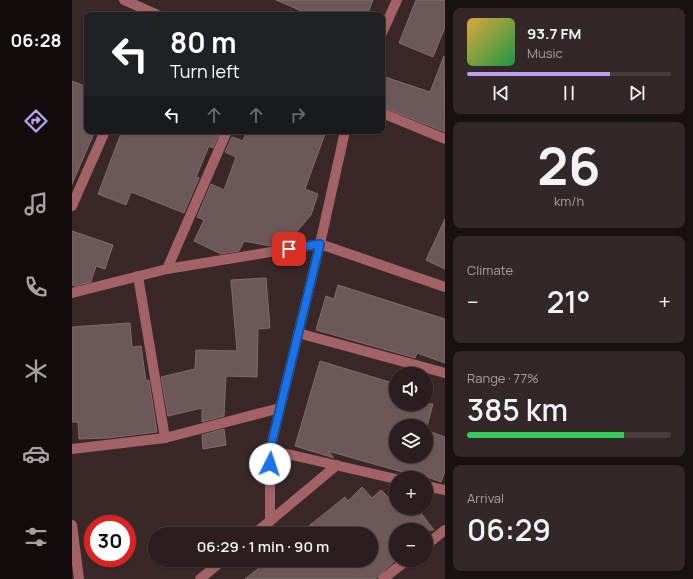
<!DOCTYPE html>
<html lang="en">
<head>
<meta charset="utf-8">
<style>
	body { margin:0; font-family:Manrope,sans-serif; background:#342728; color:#f1f3f6; height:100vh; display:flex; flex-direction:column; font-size:15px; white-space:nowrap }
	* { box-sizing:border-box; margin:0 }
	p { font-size:13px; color:#a6a2a4 }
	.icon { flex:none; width:22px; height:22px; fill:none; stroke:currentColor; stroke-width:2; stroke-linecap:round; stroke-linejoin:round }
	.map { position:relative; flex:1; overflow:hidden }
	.drawer { display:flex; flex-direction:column; gap:8px; padding:8px; background:#181011; width:248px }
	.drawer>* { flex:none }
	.guide { position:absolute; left:12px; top:12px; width:301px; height:122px; border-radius:8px; box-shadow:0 1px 3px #0004,0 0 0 1px #483c3d; background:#202124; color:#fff; overflow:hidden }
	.controls { position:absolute; left:317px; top:367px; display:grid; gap:8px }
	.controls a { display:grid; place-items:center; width:44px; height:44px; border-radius:50%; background:#2c1e1f; box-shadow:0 1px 3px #0004,0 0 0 1px #483c3d; font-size:20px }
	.speed { position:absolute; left:12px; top:515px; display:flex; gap:8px; font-size:20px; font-weight:700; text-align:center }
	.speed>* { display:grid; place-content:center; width:52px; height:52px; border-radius:50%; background:#2c1e1f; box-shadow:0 1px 3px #0004,0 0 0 1px #483c3d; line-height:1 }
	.speed .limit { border:6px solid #d22; background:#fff; color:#111 }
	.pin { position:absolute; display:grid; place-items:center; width:34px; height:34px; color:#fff; margin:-17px; border-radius:8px; box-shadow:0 2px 6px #0006 }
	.me { position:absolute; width:44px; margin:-22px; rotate:4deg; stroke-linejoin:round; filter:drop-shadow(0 0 3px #0008) }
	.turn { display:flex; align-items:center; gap:14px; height:84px; padding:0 20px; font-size:18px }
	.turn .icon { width:52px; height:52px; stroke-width:2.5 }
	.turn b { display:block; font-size:28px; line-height:34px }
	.lanes { display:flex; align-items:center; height:38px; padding:0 20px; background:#0003; justify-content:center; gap:20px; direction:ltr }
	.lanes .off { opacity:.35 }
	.big { font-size:30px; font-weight:600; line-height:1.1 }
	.drawer .tile { flex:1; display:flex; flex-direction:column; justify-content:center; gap:6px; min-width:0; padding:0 14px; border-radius:8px; background:#342728 }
	.drawer .dial { align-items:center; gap:0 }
	.dial b { font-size:52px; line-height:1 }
	.song { display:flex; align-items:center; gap:12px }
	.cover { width:48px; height:48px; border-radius:6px; background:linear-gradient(135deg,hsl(40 70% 55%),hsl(140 70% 35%)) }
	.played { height:4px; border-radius:2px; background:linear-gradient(90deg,#bca0f2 70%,#483c3d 70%) }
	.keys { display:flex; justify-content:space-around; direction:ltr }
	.heat { display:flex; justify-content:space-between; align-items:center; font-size:22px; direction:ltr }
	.charge { height:6px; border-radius:3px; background:linear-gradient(90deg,#34c759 77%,#483c3d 0) }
	.trip { position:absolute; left:76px; top:527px; width:230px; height:40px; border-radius:20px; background:#2c1e1f; box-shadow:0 1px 3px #0004,0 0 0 1px #483c3d; font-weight:600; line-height:40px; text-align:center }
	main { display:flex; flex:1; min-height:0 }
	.dock { display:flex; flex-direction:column; width:72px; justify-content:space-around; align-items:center; background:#120c0c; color:#a6a2a4 }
	.dock .icon { width:28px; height:28px }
	.dock .active { color:#bca0f2 }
	.dock b { font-size:18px; color:#f1f3f6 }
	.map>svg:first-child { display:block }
	.building { fill:#6c5859; stroke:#816c6d }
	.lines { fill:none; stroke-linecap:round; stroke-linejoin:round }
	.minor { stroke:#a36266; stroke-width:10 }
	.route-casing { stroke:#114b97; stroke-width:10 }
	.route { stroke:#1a73e8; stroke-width:7 }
</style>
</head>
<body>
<main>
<nav class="dock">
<b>06:28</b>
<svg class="icon active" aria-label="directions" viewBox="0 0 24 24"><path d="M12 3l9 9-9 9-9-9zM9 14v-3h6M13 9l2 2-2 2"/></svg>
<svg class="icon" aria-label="music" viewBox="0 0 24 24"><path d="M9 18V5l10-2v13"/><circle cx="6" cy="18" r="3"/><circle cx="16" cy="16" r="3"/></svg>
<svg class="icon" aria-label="phone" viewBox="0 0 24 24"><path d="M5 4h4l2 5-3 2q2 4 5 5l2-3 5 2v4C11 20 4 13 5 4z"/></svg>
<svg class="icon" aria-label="climate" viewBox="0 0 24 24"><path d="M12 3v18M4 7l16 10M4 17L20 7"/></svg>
<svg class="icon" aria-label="car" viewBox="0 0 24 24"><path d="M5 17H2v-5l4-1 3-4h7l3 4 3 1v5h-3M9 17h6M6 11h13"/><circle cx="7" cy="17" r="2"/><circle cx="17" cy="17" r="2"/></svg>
<svg class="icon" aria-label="filters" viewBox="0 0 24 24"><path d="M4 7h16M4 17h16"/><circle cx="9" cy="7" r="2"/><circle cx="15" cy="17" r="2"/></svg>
</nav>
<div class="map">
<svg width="373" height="579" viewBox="0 0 373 579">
	<rect width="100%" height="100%" fill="#3a2829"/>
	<g class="building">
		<polygon points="204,0 301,0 295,15 239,15"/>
		<polygon points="344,0 373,0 373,27 361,57 327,43"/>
		<polygon points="372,56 373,132 310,107 310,76 358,92"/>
		<polygon points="0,81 15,87 15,131 23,131 0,184"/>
		<polygon points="50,131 148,132 141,148 137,146 124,177 127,178 112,213 59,192 54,205 26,194"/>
		<polygon points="175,131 254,131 233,189 246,194 239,215 215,243 198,246 172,241 167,251 149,254 122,241 132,220 125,217 139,184 152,190 164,157 153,152 160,137 171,141"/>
		<polygon points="373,219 373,269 354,260"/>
		<polygon points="0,231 41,245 33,269 24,266 19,282 3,286 0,285"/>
		<polygon points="194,278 198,328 186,329 185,377 154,376 152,416 130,422 130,408 96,416 89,377 123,369 124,350 165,351 159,280"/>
		<polygon points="266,285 373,319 373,363 345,353 343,358 244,330 254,296 262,299"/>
		<polygon points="58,323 60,347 69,346 74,381 77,380 85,432 36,438 7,439 6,422 0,422 0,327"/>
		<polygon points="248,361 324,384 324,404 361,404 355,426 324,426 324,456 354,456 354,430 373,437 373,471 369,482 342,472 341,475 256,451 262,458 223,446"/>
		<polygon points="152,429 154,445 131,449 130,435"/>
		<polygon points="290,487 300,498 309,490 324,505 324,508 345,508 362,530 324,530 324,560 303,579 173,579 197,560 299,560 299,534 227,534 273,497 276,501"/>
	</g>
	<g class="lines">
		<g class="minor">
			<polyline points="52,0 86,15"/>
			<polyline points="310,33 325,0"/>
			<polyline points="310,113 373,139"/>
			<polyline points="0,206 33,131"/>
			<polyline points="95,269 155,131"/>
			<polyline points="66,276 93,438"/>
			<polyline points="0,293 95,269 248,244 273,131"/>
			<polyline points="226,333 373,373"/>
			<polyline points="0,449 93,438 208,408"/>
			<polyline points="198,450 198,521 265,465"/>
			<polyline points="324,479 198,450 248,244 373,287"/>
			<polyline points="354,486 373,490"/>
			<polyline points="0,525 7,579"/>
			<polyline points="182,534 198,521"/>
			<polyline points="354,545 373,530"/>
			<polyline points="128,579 151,560"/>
			<polyline points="311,579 335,560"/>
		</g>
	</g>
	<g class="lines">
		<defs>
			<polyline id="route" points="198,464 198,450 248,244 217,249"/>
		</defs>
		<use href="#route" class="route-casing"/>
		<use href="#route" class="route"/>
	</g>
</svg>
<div class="controls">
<a><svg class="icon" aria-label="sound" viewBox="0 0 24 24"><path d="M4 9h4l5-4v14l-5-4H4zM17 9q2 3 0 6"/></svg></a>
<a><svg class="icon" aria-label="layers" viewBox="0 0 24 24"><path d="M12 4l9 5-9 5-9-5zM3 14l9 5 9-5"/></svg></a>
<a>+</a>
<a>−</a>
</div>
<div class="speed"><div class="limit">30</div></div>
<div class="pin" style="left:217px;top:249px;background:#d93025"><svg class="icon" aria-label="arrive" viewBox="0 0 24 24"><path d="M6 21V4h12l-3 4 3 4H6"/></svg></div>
<svg class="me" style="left:198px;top:464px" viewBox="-20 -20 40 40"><circle r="19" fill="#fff"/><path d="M0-13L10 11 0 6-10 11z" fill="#1a73e8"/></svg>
<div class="trip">06:29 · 1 min · 90 m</div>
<div class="guide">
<div class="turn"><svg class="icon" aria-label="left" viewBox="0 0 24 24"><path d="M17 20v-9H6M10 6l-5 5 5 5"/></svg><div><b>80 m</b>Turn left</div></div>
<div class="lanes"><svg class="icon" aria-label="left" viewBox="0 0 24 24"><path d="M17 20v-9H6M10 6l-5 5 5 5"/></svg><svg class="icon off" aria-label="ahead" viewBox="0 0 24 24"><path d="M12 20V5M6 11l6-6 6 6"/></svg><svg class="icon off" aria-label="ahead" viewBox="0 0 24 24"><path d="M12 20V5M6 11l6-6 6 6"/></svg><svg class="icon off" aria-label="right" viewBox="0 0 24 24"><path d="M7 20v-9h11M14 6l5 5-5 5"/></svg></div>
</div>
</div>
<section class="drawer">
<div class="tile">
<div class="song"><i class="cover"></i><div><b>93.7 FM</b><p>Music</p></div></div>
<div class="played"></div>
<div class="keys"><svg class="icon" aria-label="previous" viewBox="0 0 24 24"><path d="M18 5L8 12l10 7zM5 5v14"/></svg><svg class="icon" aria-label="pause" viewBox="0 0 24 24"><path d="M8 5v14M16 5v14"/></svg><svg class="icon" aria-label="next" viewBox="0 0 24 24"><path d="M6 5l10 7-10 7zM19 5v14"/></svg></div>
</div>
<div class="tile dial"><b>26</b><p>km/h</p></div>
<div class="tile"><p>Climate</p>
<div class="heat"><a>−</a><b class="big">21°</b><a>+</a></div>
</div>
<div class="tile"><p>Range · 77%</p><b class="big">385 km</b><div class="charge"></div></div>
<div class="tile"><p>Arrival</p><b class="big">06:29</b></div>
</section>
</main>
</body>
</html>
